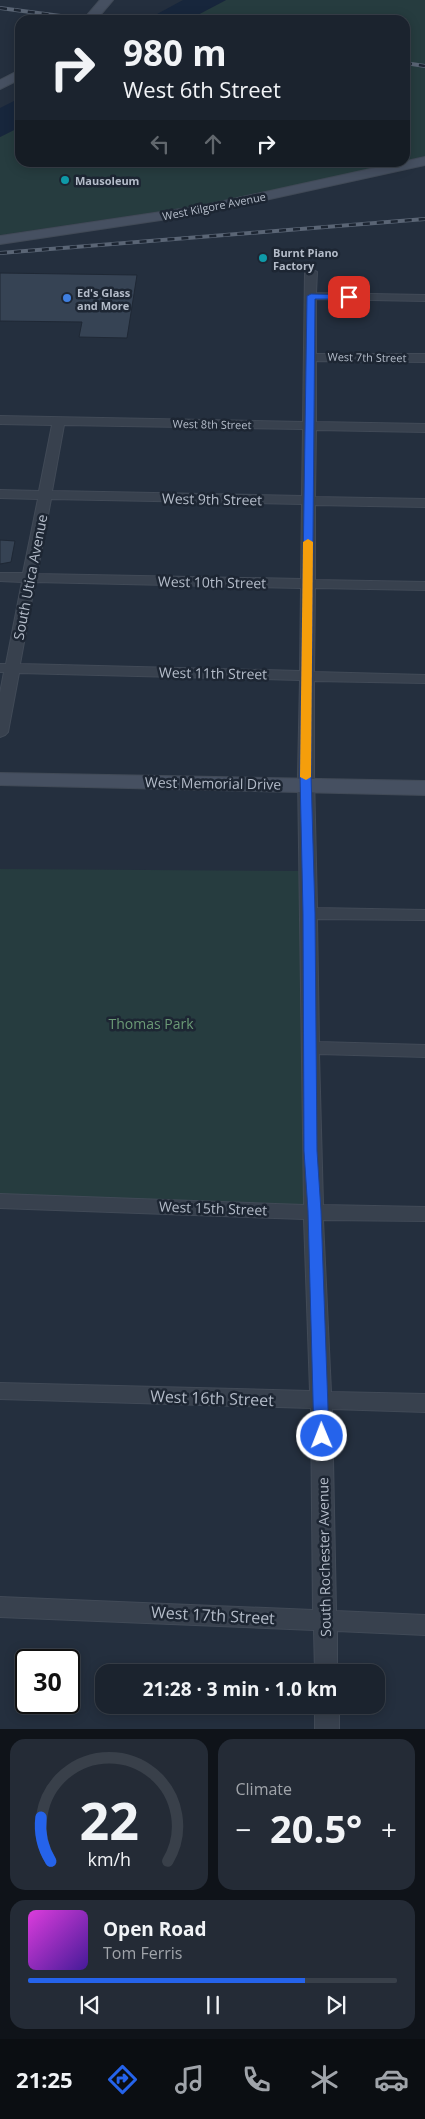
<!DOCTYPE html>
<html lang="en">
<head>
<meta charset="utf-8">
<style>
	body { margin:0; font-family:"Open Sans",sans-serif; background:#242b36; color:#f1f3f6; height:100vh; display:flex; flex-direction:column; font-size:19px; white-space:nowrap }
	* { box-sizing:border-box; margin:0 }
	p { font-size:16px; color:#a0a4aa }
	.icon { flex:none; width:28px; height:28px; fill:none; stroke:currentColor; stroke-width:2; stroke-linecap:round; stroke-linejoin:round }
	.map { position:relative; height:1729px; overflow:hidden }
	.details { display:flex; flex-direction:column; gap:10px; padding:10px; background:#0f1319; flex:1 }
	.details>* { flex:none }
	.hud { position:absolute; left:15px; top:15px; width:395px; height:152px; border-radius:15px; box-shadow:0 2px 12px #0003,0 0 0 1px #39404a; background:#1b232e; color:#f1f3f6; overflow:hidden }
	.speed { position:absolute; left:15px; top:1649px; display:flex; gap:10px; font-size:25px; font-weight:700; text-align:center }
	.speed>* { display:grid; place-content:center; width:65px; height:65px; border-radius:50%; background:#1b232e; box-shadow:0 2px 12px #0003,0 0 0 1px #39404a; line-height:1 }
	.speed .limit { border:2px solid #111; border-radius:8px; background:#fff; color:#111 }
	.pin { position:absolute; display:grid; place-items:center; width:42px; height:42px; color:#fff; margin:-21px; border-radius:10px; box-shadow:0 2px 8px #0006 }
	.me { position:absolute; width:55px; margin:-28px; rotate:359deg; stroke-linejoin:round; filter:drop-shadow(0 0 4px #0008) }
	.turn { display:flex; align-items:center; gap:18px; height:105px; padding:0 25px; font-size:22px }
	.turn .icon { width:65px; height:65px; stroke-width:2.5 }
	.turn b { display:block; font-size:35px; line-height:42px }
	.lanes { display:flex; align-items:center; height:48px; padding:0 25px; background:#0003; justify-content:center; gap:25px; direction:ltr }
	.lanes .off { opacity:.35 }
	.big { font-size:38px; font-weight:700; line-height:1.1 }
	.details .tile { flex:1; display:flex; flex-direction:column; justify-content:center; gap:8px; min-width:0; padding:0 18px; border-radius:15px; background:#242b36 }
	.details .dial { align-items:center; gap:0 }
	.dial svg { height:130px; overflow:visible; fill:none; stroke:#39404a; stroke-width:7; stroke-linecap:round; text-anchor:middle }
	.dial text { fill:#f1f3f6; stroke:none }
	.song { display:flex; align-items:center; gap:15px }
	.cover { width:60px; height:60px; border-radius:8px; background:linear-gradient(135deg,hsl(300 70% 55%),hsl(260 70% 35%)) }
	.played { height:5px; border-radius:2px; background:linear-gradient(90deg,#2563eb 75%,#39404a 75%) }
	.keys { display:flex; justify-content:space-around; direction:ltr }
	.heat { display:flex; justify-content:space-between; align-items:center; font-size:28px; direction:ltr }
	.details .tiles { flex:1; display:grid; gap:10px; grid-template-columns:1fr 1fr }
	.tile:last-child { grid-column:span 2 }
	.trip { position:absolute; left:95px; top:1664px; width:290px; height:50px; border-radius:15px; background:#1b232e; box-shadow:0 2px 12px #0003,0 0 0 1px #39404a; font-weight:700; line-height:50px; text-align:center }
	.menu { display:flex; height:80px; justify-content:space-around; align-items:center; background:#0b0e12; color:#a0a4aa }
	.menu .icon { width:35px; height:35px }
	.menu .current { color:#2563eb }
	.menu b { font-size:22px; color:#f1f3f6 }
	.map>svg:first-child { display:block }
	.green { fill:#263c3f }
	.water { fill:#17263c }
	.building { fill:#364354; stroke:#1f2835 }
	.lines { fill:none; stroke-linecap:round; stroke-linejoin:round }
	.street-casing { stroke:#414a57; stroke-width:2 }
	.secondary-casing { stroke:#414a57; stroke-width:2 }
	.street { fill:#38414e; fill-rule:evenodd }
	.secondary { fill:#465061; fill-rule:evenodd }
	.rail-casing { stroke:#5a6575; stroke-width:4 }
	.rail { stroke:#1d2633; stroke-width:2.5; stroke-dasharray:7; stroke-linecap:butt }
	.route { fill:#2563eb; stroke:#184099 }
	.slow { fill:#f59e0b }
	.culture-dot { fill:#0f9aa8; stroke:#1d2633; stroke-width:2 }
	.shop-dot { fill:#3f7fe0; stroke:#1d2633; stroke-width:2 }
	.labels { text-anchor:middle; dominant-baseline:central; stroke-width:5; stroke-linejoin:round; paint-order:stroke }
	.far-poi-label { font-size:11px; font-weight:bold; fill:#b4bcc9; stroke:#1d2633; text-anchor:start }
	.far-street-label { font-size:11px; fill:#b4bcc9; stroke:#1d2633 }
	.street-label { font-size:14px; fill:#b4bcc9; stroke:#1d2633 }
	.park-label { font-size:14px; fill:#6b9a76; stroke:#1d2633 }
	.near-street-label { font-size:16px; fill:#b4bcc9; stroke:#1d2633 }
</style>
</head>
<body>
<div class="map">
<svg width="425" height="1729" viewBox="0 0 425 1729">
	<rect width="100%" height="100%" fill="#242f3e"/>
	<g class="green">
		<polygon points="226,0 425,0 425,156 405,161 405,20 188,20"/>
		<polygon points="20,127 20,162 397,163 288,188 209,204 0,235 0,137"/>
		<polygon points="0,869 301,871 305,1205 0,1195"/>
	</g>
	<g class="water">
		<polygon points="183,0 226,0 188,20 146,20"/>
		<polygon points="20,98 20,127 0,137 0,108"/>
	</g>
	<g class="building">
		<polygon points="0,273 137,275 127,338 79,337 82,322 0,321"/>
		<polygon points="0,540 15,541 11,562 0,564"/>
	</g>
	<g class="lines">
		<defs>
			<g id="street">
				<path d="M 311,269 L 317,272 L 316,293 L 425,295 L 425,301 L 316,299 L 316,354 L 425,354 L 425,362 L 316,361 L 316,422 L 425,424 L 425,432 L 316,430 L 315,497 L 425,499 L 425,507 L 315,505 L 315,580 L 425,582 L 425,590 L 315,588 L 314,672 L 425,675 L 425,683 L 314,681 L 314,775 L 317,908 L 425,910 L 425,920 L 317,919 L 319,1042 L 425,1045 L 425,1057 L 319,1054 L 323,1205 L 425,1207 L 425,1221 L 323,1220 L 331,1392 L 425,1394 L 425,1412 L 332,1409 L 336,1611 L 425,1615 L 425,1635 L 337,1631 L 337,1672 L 315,1672 L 314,1630 L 0,1617 L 0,1597 L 313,1610 L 311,1408 L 0,1399 L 0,1383 L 310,1391 L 304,1219 L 0,1208 L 0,1194 L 304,1205 L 298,775 L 300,680 L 19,673 L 8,732 L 5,735 L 0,737 L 0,693 L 4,672 L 0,672 L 0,664 L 6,664 L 22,582 L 0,581 L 0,573 L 23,573 L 38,499 L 0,498 L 0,490 L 39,491 L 52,425 L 0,424 L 0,416 L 303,422 L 305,272 ZM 64,425 L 303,429 L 302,496 L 52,491 ZM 51,499 L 302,504 L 301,579 L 37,574 ZM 35,582 L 301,588 L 300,671 L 20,664 Z"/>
				<rect x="315" y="1705" width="24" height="24"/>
			</g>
			<g id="secondary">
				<polygon points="100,0 113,0 96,20 83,20"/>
				<polygon points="20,70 20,79 0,89 0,80"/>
				<polygon points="425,157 425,165 201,214 0,244 0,236 201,206"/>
				<polygon points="0,773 425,781 425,795 0,785"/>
			</g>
		</defs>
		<use href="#street" class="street-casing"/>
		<use href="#secondary" class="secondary-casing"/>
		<use href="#street" class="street"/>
		<use href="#secondary" class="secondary"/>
		<defs>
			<g id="rail">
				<polyline points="0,8 91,20"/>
				<polyline points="405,63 425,66"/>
				<polyline points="0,253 425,219"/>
			</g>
		</defs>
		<use href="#rail" class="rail-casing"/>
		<use href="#rail" class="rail"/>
	</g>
	<polygon class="route" points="311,294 349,295 353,297 349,299 315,299 311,775 315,913 317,1151 321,1211 329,1436 327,1440 322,1442 316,1440 314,1436 308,1211 304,1151 303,913 300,775 307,296"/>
	<polygon class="slow" points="308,539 313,542 311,777 306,780 300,777 303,542"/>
	<g class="culture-dot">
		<circle cx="65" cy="180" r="5"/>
		<circle cx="263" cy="258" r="5"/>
	</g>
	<circle class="shop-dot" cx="67" cy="298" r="5"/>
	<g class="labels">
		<g class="far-poi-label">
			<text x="75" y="180">Mausoleum</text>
			<text x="273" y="252">Burnt Piano<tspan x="273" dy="13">Factory</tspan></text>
			<text x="77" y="292">Ed's Glass<tspan x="77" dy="13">and More</tspan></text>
		</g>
		<g class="far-street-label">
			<text transform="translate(214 206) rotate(-11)">West Kilgore Avenue</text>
			<text transform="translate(367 357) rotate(1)">West 7th Street</text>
			<text transform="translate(212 424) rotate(1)">West 8th Street</text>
		</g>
		<g class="street-label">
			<text transform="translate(212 499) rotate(1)">West 9th Street</text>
			<text transform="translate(30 577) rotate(-79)">South Utica Avenue</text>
			<text transform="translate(212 582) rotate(1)">West 10th Street</text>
			<text transform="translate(213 673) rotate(1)">West 11th Street</text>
			<text transform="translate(213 783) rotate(1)">West Memorial Drive</text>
			<text transform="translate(213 1208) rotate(2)">West 15th Street</text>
			<text transform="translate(324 1557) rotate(-91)">South Rochester Avenue</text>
		</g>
		<g class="park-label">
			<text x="151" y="1023">Thomas Park</text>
		</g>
		<g class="near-street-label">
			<text transform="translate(212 1398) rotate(2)">West 16th Street</text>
			<text transform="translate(213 1615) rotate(3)">West 17th Street</text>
		</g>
	</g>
</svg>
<div class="speed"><div class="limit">30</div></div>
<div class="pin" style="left:349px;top:297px;background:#d93025"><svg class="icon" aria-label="arrive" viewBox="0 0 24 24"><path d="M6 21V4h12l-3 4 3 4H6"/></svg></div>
<svg class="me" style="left:322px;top:1436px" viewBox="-20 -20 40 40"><circle r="17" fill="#2563eb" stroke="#fff" stroke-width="3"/><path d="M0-11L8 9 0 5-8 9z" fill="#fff"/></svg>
<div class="trip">21:28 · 3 min · 1.0 km</div>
<div class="hud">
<div class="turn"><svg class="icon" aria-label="right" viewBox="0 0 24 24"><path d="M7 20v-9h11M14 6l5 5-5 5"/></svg><div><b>980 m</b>West 6th Street</div></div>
<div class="lanes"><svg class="icon off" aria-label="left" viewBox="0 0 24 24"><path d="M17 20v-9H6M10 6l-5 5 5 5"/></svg><svg class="icon off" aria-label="ahead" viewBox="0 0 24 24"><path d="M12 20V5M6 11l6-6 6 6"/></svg><svg class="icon" aria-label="right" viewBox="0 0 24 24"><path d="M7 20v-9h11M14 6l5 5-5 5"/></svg></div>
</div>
</div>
<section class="details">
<div class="tiles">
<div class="tile dial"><svg viewBox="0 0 100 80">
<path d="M14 69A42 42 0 1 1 86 69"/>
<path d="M14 69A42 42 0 0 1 8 42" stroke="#2563eb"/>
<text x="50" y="56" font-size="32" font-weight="700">22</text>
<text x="50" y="72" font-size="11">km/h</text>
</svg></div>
<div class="tile"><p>Climate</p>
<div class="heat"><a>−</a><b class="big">20.5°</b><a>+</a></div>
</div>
<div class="tile">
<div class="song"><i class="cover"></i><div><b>Open Road</b><p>Tom Ferris</p></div></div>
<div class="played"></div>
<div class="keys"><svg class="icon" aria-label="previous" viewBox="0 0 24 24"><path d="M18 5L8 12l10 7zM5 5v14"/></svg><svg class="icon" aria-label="pause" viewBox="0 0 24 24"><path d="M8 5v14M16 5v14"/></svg><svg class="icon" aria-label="next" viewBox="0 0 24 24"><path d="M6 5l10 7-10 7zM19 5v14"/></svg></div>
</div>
</div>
</section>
<nav class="menu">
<b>21:25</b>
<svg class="icon current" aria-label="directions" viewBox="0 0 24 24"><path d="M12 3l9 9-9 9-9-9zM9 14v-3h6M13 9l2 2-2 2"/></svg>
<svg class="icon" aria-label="music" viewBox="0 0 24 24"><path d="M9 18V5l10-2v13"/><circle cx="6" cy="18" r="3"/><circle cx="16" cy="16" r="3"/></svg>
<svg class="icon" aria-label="phone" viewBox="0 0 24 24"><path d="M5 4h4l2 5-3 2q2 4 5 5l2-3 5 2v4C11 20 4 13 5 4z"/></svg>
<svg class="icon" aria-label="climate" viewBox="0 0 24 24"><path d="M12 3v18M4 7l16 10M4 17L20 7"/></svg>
<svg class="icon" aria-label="car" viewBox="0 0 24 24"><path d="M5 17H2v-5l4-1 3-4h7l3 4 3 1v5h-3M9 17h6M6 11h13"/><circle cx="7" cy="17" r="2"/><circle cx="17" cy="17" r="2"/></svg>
</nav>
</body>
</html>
